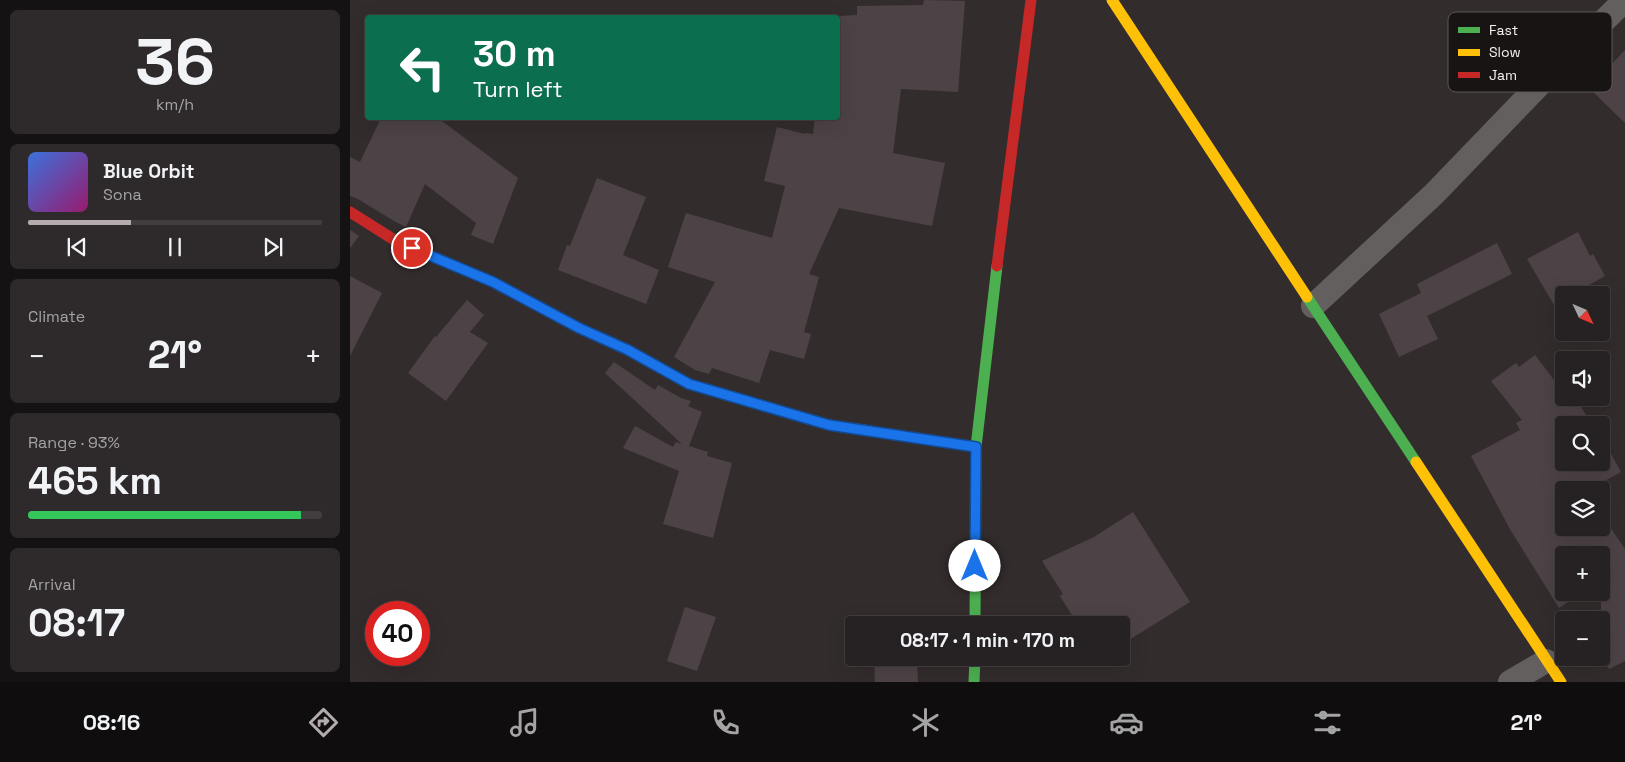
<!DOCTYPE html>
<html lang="en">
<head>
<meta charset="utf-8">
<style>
	body { margin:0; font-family:"Space Grotesk",sans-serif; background:#2e292a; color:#f1f3f6; height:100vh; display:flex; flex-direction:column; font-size:19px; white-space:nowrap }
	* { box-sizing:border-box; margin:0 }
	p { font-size:16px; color:#a4a3a5 }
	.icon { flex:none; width:28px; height:28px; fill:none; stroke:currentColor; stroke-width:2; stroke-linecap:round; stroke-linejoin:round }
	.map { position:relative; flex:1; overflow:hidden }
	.drawer { display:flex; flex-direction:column; gap:10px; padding:10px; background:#151213; width:350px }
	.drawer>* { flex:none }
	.guide { position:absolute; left:15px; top:15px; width:475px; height:105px; border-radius:5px; box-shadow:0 5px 20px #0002,0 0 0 1px #423e40; background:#0b6e4f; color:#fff; overflow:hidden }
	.needle { width:32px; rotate:134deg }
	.controls { position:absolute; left:1205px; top:286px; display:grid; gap:10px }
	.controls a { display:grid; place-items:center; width:55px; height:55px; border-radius:5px; background:#262122; box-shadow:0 5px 20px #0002,0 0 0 1px #423e40; font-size:25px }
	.speed { position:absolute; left:15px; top:601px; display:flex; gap:10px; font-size:25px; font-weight:700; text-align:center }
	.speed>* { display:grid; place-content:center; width:65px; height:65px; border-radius:50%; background:#262122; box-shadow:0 5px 20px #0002,0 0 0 1px #423e40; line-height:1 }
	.speed .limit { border:8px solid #d22; background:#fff; color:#111 }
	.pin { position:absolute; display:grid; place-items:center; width:42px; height:42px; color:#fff; margin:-21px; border:2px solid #fff; border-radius:50%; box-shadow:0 1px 5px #0007 }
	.me { position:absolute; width:55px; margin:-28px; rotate:0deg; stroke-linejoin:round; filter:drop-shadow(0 0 4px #0008) }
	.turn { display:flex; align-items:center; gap:18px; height:105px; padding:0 25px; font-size:22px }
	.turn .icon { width:65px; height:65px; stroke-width:2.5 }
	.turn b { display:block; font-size:35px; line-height:42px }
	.big { font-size:38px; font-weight:700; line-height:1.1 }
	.drawer .widget { flex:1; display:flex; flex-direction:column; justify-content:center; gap:8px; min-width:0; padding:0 18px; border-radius:8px; background:#2e292a }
	.drawer .dial { align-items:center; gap:0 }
	.dial b { font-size:65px; line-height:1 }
	.song { display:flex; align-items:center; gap:15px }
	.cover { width:60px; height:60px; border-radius:8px; background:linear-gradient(135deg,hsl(220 70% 55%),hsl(320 70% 35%)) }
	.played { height:5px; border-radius:2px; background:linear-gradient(90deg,#b4abac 35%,#423e40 35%) }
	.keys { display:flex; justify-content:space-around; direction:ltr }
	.heat { display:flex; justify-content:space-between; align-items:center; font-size:28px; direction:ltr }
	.charge { height:8px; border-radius:4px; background:linear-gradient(90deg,#34c759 93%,#423e40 0) }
	.trip { position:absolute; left:495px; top:616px; width:285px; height:50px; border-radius:5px; background:#262122; box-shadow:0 5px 20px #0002,0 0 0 1px #423e40; font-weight:700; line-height:50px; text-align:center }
	.tabs { display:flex; height:80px; justify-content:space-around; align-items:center; background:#0f0d0e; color:#a4a3a5 }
	.tabs .icon { width:35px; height:35px }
	.tabs .on { color:#b4abac }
	.tabs b { font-size:22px; color:#f1f3f6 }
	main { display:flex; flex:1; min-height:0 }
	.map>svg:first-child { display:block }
	.building { fill:#4d4347 }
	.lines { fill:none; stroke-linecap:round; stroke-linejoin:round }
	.street { stroke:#645f5f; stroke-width:24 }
	.fast { stroke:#4caf50; stroke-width:11 }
	.slow { stroke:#ffc107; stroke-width:11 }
	.jam { stroke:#c62828; stroke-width:11 }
	.route-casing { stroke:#114b97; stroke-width:12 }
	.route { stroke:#1a73e8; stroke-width:9 }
	.key { fill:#191414; stroke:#5c5656; stroke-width:1 }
	.key-label { font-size:14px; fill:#f9f0f0 }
</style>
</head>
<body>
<main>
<section class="drawer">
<div class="widget dial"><b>36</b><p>km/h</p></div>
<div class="widget">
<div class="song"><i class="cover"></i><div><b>Blue Orbit</b><p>Sona</p></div></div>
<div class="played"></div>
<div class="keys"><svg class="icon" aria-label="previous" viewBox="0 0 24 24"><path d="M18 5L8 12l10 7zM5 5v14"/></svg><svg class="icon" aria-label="pause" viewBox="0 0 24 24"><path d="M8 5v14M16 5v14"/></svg><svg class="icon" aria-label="next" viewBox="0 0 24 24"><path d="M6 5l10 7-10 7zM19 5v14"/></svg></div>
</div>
<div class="widget"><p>Climate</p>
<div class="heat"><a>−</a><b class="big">21°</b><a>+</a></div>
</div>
<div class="widget"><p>Range · 93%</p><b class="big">465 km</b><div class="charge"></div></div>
<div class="widget"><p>Arrival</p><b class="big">08:17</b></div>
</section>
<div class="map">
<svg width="1275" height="682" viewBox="0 0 1275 682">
	<rect width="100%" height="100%" fill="#332c2d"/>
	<g class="building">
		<polygon points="574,0 615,1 608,92 551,89 543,153 595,163 582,226 489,208 459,274 469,277 454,332 461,334 454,359 420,350 409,383 362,368 359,374 345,370 324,357 365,282 318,267 336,213 422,238 435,186 414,181 427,127 455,134 455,133 463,134 465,118 488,118 488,75 491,75 490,16 507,15 507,6 573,5"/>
		<polygon points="1275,50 1275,123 1239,88"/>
		<polygon points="31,118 88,118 168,178 143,244 121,235 126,223 75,184 56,227 44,221 8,199 0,196 0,157 10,162"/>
		<polygon points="247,178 296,197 273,255 309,270 296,304 208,270 217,245 220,246"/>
		<polygon points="0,230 9,236 0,248"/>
		<polygon points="1228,232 1240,256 1243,254 1255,276 1221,295 1214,295 1214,299 1204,305 1177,259"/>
		<polygon points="1147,243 1162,274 1077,316 1088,339 1049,357 1029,314 1071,293 1067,284"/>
		<polygon points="0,276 32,293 0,356"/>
		<polygon points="117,300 134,315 120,332 138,343 96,401 58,373 85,336 86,337"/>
		<polygon points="1185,355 1214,393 1214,398 1217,398 1221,403 1227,400 1242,425 1214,425 1214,462 1251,462 1251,439 1252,441 1254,441 1271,472 1238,490 1214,490 1214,528 1251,528 1251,514 1275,549 1275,661 1259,669 1251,654 1251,555 1214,555 1214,592 1233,592 1209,608 1161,531 1121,456 1170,430 1166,423 1172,420 1141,381 1166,363 1169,367"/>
		<polygon points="264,362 305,390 308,385 331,398 341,401 338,406 352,412 339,446 358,452 357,456 382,463 363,538 313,524 329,471 273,448 285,426 323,447 326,442 332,444 255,373"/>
		<polygon points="783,512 840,602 771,645 771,625 728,625 710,596 713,594 692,561 744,537"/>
		<polygon points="335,607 366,617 347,671 317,661"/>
		<polygon points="524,658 567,658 568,682 525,682"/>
	</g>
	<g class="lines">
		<g class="street">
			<polyline points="963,306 1084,194 1189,85 1275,0"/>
			<polyline points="1160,682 1196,661"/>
		</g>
		<g class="fast">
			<polyline points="957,297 1066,462"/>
			<polyline points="249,337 278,350 339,384 479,425 520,431"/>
			<polyline points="625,625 626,447 647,266"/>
			<polyline points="624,682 625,658"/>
		</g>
		<g class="slow">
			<polyline points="762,0 957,297"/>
			<polyline points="1066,462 1211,682"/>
		</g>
		<g class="jam">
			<polyline points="0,212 46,241 143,282 229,328 249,337"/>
			<polyline points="647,266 681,0"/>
			<polyline points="520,431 626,447"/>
		</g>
	</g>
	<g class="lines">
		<defs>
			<polyline id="route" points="62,248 143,282 229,328 278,350 339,384 479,425 626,447 625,566"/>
		</defs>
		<use href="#route" class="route-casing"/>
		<use href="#route" class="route"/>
	</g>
	<rect x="1098" y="12" width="164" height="80" rx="8" class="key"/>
	<rect x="1108" y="27" width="22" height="6" fill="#4caf50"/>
	<rect x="1108" y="49" width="22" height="7" fill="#ffc107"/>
	<rect x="1108" y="72" width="22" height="6" fill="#c62828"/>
	<g class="key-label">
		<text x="1139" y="35">Fast</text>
		<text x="1139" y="57">Slow</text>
		<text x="1139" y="80">Jam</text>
	</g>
</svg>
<div class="controls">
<a><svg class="needle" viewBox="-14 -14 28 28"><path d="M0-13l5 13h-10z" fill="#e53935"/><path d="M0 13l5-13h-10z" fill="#a4a3a5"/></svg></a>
<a><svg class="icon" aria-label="sound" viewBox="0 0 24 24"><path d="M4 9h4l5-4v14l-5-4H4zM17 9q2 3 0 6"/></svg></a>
<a><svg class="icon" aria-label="search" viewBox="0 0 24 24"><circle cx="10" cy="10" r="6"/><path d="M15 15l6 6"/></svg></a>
<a><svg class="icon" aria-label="layers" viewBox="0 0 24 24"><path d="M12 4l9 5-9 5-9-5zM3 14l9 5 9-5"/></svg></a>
<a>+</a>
<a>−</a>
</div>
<div class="speed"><div class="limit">40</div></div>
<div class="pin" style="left:62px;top:248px;background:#d93025"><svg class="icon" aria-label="arrive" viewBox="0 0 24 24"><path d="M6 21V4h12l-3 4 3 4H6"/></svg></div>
<svg class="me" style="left:625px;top:566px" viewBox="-20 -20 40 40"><circle r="19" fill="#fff"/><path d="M0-13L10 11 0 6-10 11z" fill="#1a73e8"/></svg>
<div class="trip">08:17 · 1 min · 170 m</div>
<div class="guide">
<div class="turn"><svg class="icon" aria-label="left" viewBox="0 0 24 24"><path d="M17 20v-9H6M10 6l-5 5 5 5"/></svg><div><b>30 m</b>Turn left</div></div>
</div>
</div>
</main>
<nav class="tabs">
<b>08:16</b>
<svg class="icon on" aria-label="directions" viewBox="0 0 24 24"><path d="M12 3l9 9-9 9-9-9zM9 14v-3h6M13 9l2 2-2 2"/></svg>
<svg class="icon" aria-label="music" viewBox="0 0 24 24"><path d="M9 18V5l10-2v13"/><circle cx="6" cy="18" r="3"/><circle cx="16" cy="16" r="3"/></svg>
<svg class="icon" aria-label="phone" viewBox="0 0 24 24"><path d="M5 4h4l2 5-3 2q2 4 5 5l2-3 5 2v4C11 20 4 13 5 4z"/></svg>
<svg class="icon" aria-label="climate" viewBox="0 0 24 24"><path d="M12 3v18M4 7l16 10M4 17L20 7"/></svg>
<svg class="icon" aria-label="car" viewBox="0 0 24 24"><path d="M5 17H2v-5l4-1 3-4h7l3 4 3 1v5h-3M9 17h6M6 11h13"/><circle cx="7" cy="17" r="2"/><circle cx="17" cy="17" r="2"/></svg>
<svg class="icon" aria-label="filters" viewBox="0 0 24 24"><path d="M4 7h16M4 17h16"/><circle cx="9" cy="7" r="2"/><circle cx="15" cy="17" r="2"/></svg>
<b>21°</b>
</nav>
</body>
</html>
